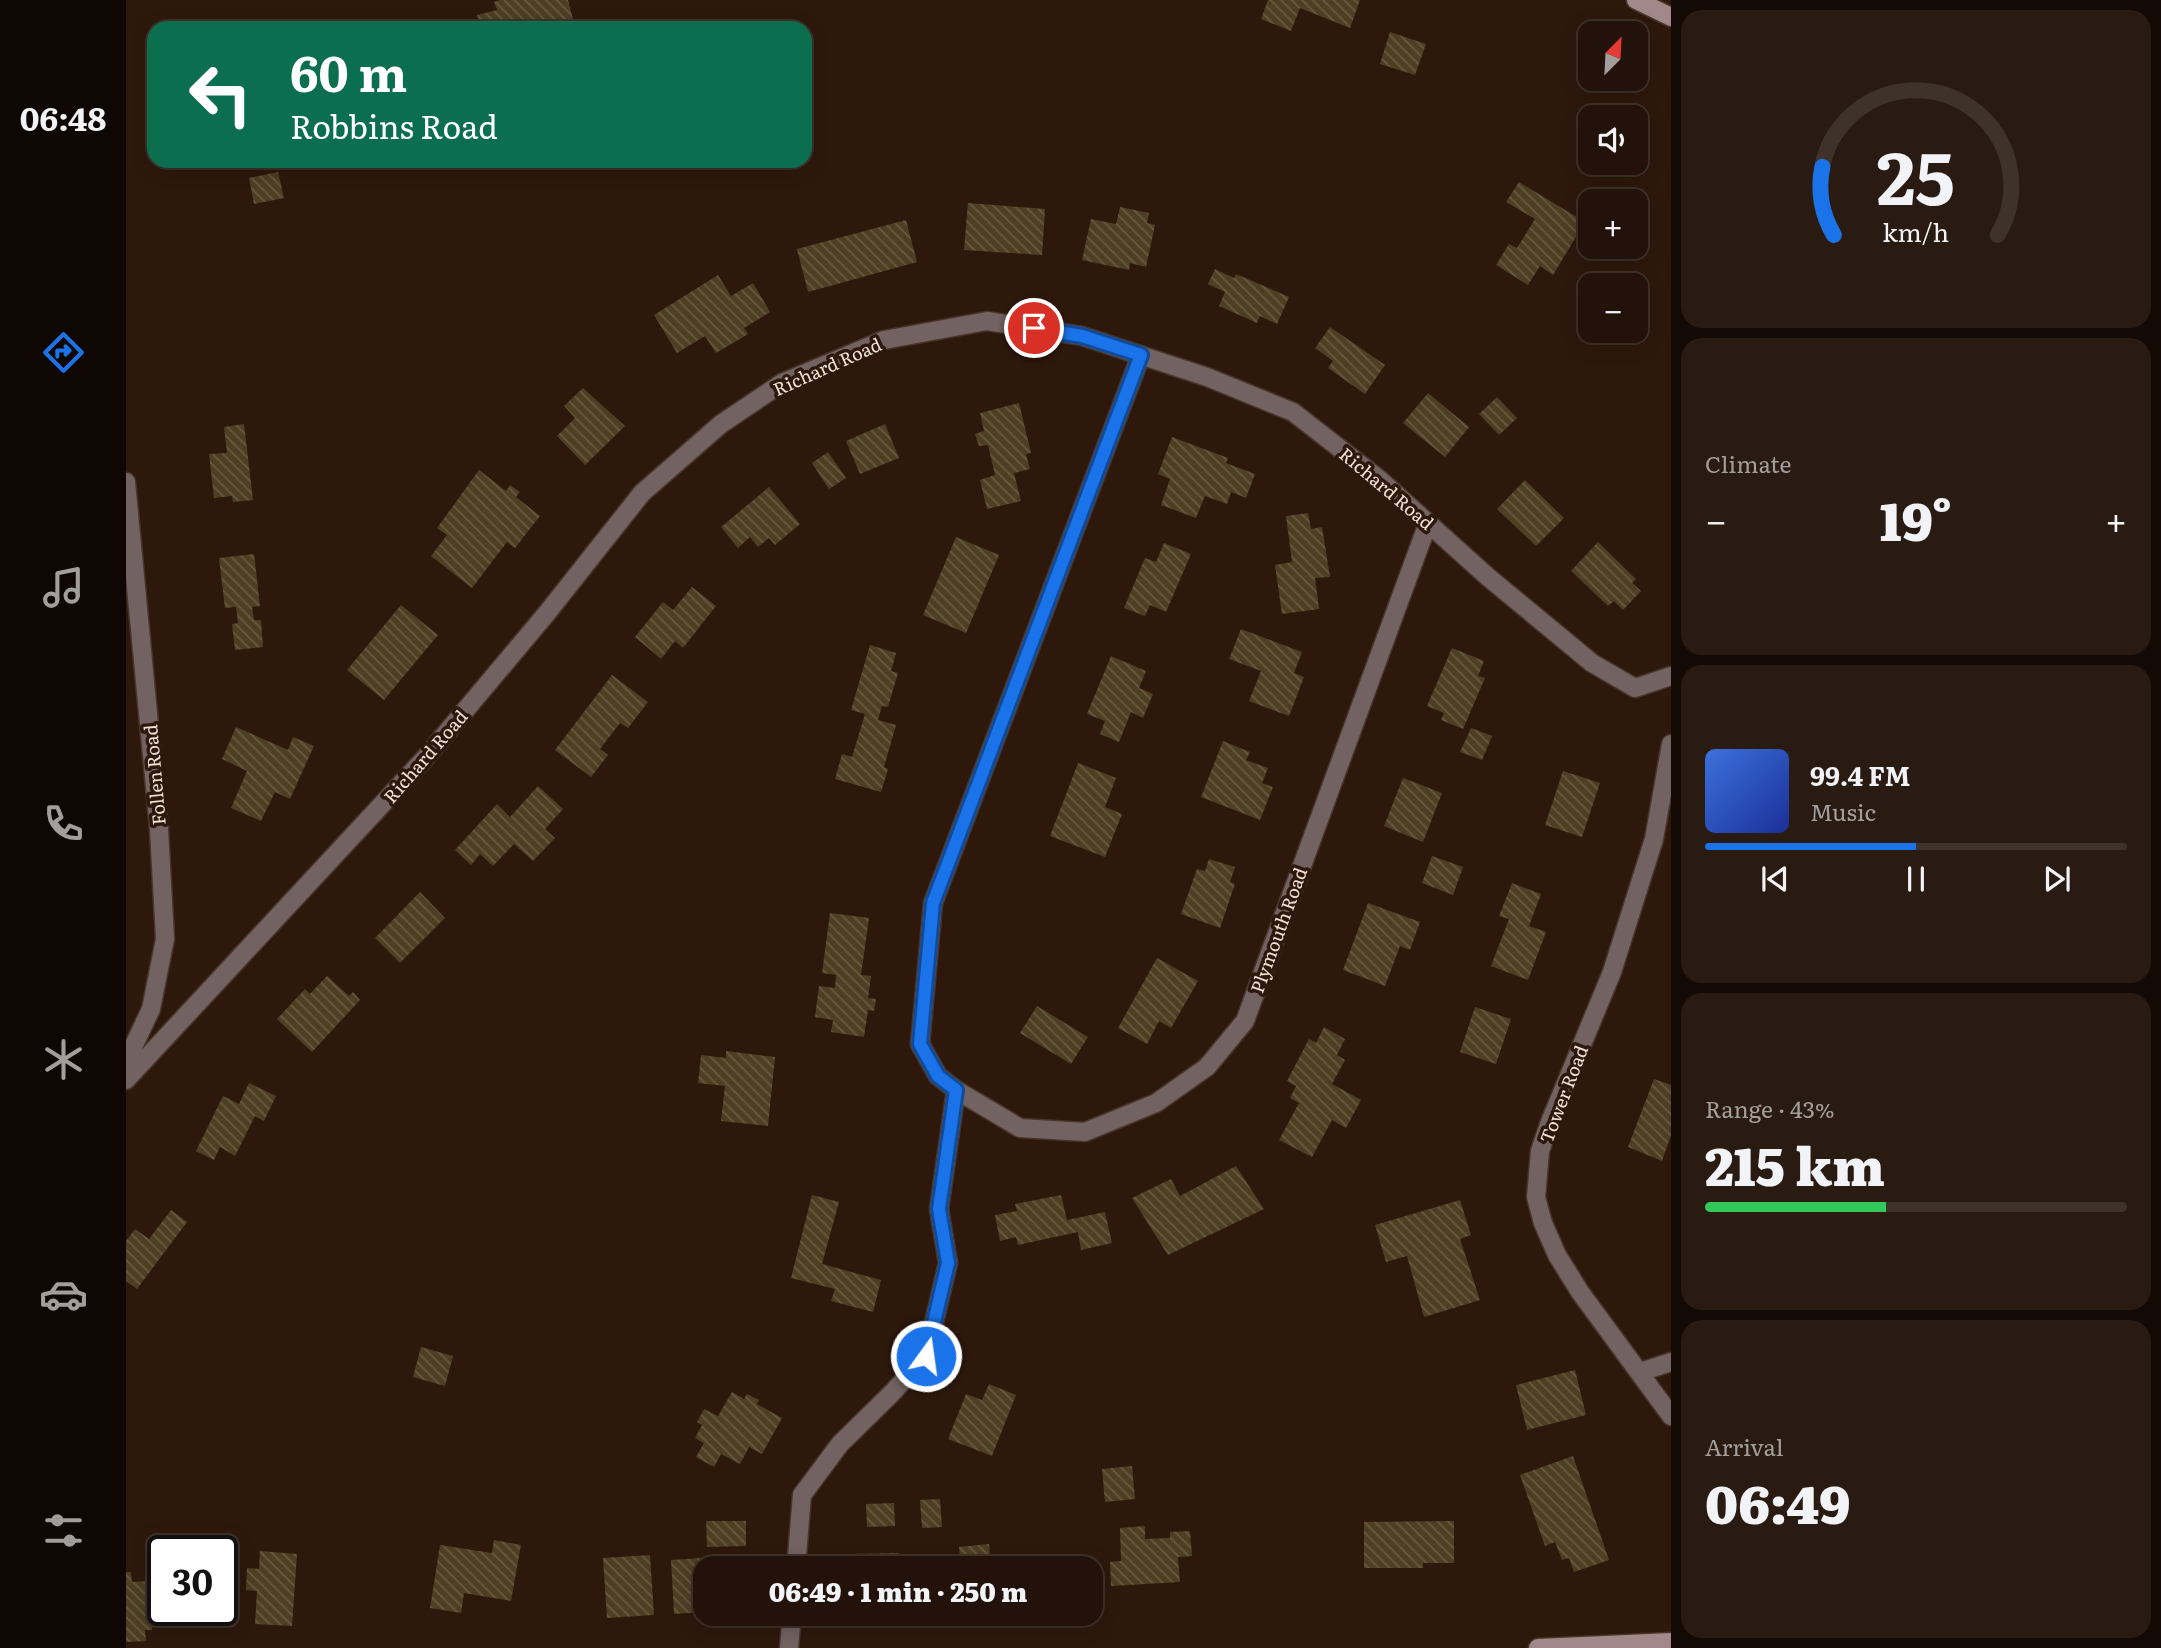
<!DOCTYPE html>
<html lang="en">
<head>
<meta charset="utf-8">
<style>
	body { margin:0; font-family:Literata,serif; background:#2a1b12; color:#f1f3f6; height:100vh; display:flex; flex-direction:column; font-size:26px; white-space:nowrap }
	* { box-sizing:border-box; margin:0 }
	p { font-size:23px; color:#a29e9c }
	.icon { flex:none; width:38px; height:38px; fill:none; stroke:currentColor; stroke-width:2; stroke-linecap:round; stroke-linejoin:round }
	.map { position:relative; flex:1; overflow:hidden }
	.side { display:flex; flex-direction:column; gap:10px; padding:10px; background:#130a05; width:490px }
	.side>* { flex:none }
	.banner { position:absolute; left:21px; top:21px; width:665px; height:147px; border-radius:21px; box-shadow:0 4px 18px #0003,0 0 0 2px #3f322a; background:#0b6e4f; color:#fff; overflow:hidden }
	.needle { width:46px; rotate:24deg }
	.buttons { position:absolute; left:1452px; top:21px; display:grid; gap:14px }
	.buttons a { display:grid; place-items:center; width:70px; height:70px; border-radius:14px; background:#221209; box-shadow:0 4px 18px #0003,0 0 0 2px #3f322a; font-size:35px }
	.speed { position:absolute; left:21px; top:1535px; display:flex; gap:14px; font-size:35px; font-weight:700; text-align:center }
	.speed>* { display:grid; place-content:center; width:91px; height:91px; border-radius:50%; background:#221209; box-shadow:0 4px 18px #0003,0 0 0 2px #3f322a; line-height:1 }
	.speed .limit { border:4px solid #111; border-radius:10px; background:#fff; color:#111 }
	.pin { position:absolute; display:grid; place-items:center; width:60px; height:60px; color:#fff; margin:-30px; border:4px solid #fff; border-radius:50%; box-shadow:0 2px 7px #0007 }
	.me { position:absolute; width:77px; margin:-38px; rotate:14deg; stroke-linejoin:round; filter:drop-shadow(0 0 5px #0008) }
	.turn { display:flex; align-items:center; gap:24px; height:147px; padding:0 28px; font-size:32px }
	.turn .icon { width:91px; height:91px; stroke-width:2.5 }
	.turn b { display:block; font-size:49px; line-height:60px }
	.big { font-size:52px; font-weight:800; line-height:1.1 }
	.side .widget { flex:1; display:flex; flex-direction:column; justify-content:center; gap:10px; min-width:0; padding:0 24px; border-radius:21px; background:#2a1b12 }
	.side .dial { align-items:center; gap:0 }
	.dial svg { height:182px; overflow:visible; fill:none; stroke:#3f322a; stroke-width:7; stroke-linecap:round; text-anchor:middle }
	.dial text { fill:#f1f3f6; stroke:none }
	.song { display:flex; align-items:center; gap:21px }
	.cover { width:84px; height:84px; border-radius:10px; background:linear-gradient(135deg,hsl(220 70% 55%),hsl(230 70% 35%)) }
	.played { height:7px; border-radius:4px; background:linear-gradient(90deg,#1a73e8 50%,#3f322a 50%) }
	.keys { display:flex; justify-content:space-around; direction:ltr }
	.heat { display:flex; justify-content:space-between; align-items:center; font-size:38px; direction:ltr }
	.charge { height:10px; border-radius:5px; background:linear-gradient(90deg,#34c759 43%,#3f322a 0) }
	.trip { position:absolute; left:567px; top:1556px; width:410px; height:70px; border-radius:21px; background:#221209; box-shadow:0 4px 18px #0003,0 0 0 2px #3f322a; font-weight:800; line-height:70px; text-align:center }
	main { display:flex; flex:1; min-height:0 }
	.tabs { display:flex; flex-direction:column; width:126px; justify-content:space-around; align-items:center; background:#0e0704; color:#a29e9c }
	.tabs .icon { width:49px; height:49px }
	.tabs .on { color:#1a73e8 }
	.tabs b { font-size:32px; color:#f1f3f6 }
	.map>svg:first-child { display:block }
	.building { fill:url(#building-back-hatch) }
	.lines { fill:none; stroke-linecap:round; stroke-linejoin:round }
	.street-casing { stroke:#493429; stroke-width:21 }
	.secondary-casing { stroke:#493429; stroke-width:21 }
	.street { stroke:#726262; stroke-width:18 }
	.secondary { stroke:#a28888; stroke-width:18 }
	.route-casing { stroke:#114b97; stroke-width:18 }
	.route { stroke:#1a73e8; stroke-width:12 }
	.labels { text-anchor:middle; dominant-baseline:central; stroke-width:7; stroke-linejoin:round; paint-order:stroke }
	.street-label { font-size:18px; fill:#f0e1d8; stroke:#2e180c }
</style>
</head>
<body>
<main>
<nav class="tabs">
<b>06:48</b>
<svg class="icon on" aria-label="directions" viewBox="0 0 24 24"><path d="M12 3l9 9-9 9-9-9zM9 14v-3h6M13 9l2 2-2 2"/></svg>
<svg class="icon" aria-label="music" viewBox="0 0 24 24"><path d="M9 18V5l10-2v13"/><circle cx="6" cy="18" r="3"/><circle cx="16" cy="16" r="3"/></svg>
<svg class="icon" aria-label="phone" viewBox="0 0 24 24"><path d="M5 4h4l2 5-3 2q2 4 5 5l2-3 5 2v4C11 20 4 13 5 4z"/></svg>
<svg class="icon" aria-label="climate" viewBox="0 0 24 24"><path d="M12 3v18M4 7l16 10M4 17L20 7"/></svg>
<svg class="icon" aria-label="car" viewBox="0 0 24 24"><path d="M5 17H2v-5l4-1 3-4h7l3 4 3 1v5h-3M9 17h6M6 11h13"/><circle cx="7" cy="17" r="2"/><circle cx="17" cy="17" r="2"/></svg>
<svg class="icon" aria-label="filters" viewBox="0 0 24 24"><path d="M4 7h16M4 17h16"/><circle cx="9" cy="7" r="2"/><circle cx="15" cy="17" r="2"/></svg>
</nav>
<div class="map">
<svg width="1545" height="1648" viewBox="0 0 1545 1648">
	<defs>
		<pattern id="building-back-hatch" width="6" height="6" patternUnits="userSpaceOnUse" patternTransform="scale(1.75)"><rect width="6" height="6" fill="#4e3f23"/><path d="M-1 5l2 2M0 0l6 6M5-1l2 2" fill="none" stroke="#685a42"/></pattern>
	</defs>
	<rect width="100%" height="100%" fill="#2e180c"/>
	<g class="building">
		<polygon points="374,0 442,0 448,23 429,28 355,28 351,15 371,10 368,2"/>
		<polygon points="1142,0 1234,0 1224,28 1174,8 1165,31 1135,19"/>
		<polygon points="1264,32 1300,44 1289,75 1254,64"/>
		<polygon points="152,172 158,198 128,204 123,178"/>
		<polygon points="1393,182 1459,222 1427,275 1414,266 1402,285 1370,265 1383,244 1391,248 1409,219 1380,202"/>
		<polygon points="842,203 919,209 916,255 838,250"/>
		<polygon points="994,207 1023,213 1021,223 1029,225 1020,267 1004,263 1003,270 956,260 965,219 990,224"/>
		<polygon points="780,220 791,262 682,292 671,249"/>
		<polygon points="1089,269 1108,278 1110,274 1163,297 1151,324 1134,316 1131,323 1093,306 1099,292 1082,284"/>
		<polygon points="592,275 605,296 627,283 644,312 618,328 622,334 590,353 579,336 551,353 528,315"/>
		<polygon points="1204,327 1259,365 1239,394 1202,368 1207,361 1189,348"/>
		<polygon points="457,388 499,426 459,465 431,436 449,418 438,406"/>
		<polygon points="1302,393 1343,427 1319,457 1277,423"/>
		<polygon points="1371,397 1391,418 1373,435 1353,414"/>
		<polygon points="893,403 905,453 900,454 904,469 888,473 895,501 861,509 854,480 869,475 862,445 853,446 849,434 858,431 854,413"/>
		<polygon points="118,424 127,500 107,502 106,496 88,498 83,454 101,453 98,427"/>
		<polygon points="759,424 773,458 734,474 720,441"/>
		<polygon points="1046,437 1102,458 1100,463 1129,474 1120,498 1105,492 1101,504 1079,496 1070,518 1035,505 1044,479 1032,474"/>
		<polygon points="702,452 720,478 703,489 686,463"/>
		<polygon points="353,470 380,491 384,485 394,492 390,497 414,516 389,548 381,542 346,588 305,556 321,535 311,528"/>
		<polygon points="1399,480 1438,518 1410,546 1371,509"/>
		<polygon points="643,487 674,524 649,545 643,538 632,547 624,537 612,548 595,527"/>
		<polygon points="1182,513 1185,529 1196,527 1204,577 1189,578 1193,609 1156,614 1149,565 1166,562 1160,516"/>
		<polygon points="830,537 873,555 840,633 797,615"/>
		<polygon points="1472,542 1510,579 1506,583 1515,591 1497,610 1488,601 1482,606 1445,571"/>
		<polygon points="1038,543 1065,554 1040,612 1024,605 1019,616 998,608 1019,558 1030,562"/>
		<polygon points="128,554 134,606 126,607 128,620 135,620 137,647 109,650 106,624 112,623 110,607 99,608 93,558"/>
		<polygon points="566,587 590,606 557,648 549,641 535,659 509,637 537,602 547,610"/>
		<polygon points="275,605 312,635 258,700 221,670"/>
		<polygon points="1115,629 1176,652 1168,673 1178,677 1163,716 1123,701 1135,671 1103,659"/>
		<polygon points="744,645 770,653 765,671 772,673 762,707 756,706 752,720 770,725 758,767 762,769 755,792 709,779 716,754 726,757 739,714 725,710"/>
		<polygon points="1326,648 1358,661 1352,676 1359,678 1337,729 1315,720 1318,713 1301,706"/>
		<polygon points="985,656 1020,671 1013,688 1027,694 1017,718 1005,712 993,742 974,734 979,721 961,714"/>
		<polygon points="486,675 522,702 502,728 494,723 474,749 482,755 465,777 429,750"/>
		<polygon points="110,727 162,750 167,737 188,746 164,799 149,792 135,821 105,808 121,771 96,759"/>
		<polygon points="1345,728 1366,736 1356,760 1334,752"/>
		<polygon points="1097,741 1124,752 1120,760 1142,768 1136,783 1147,787 1134,820 1075,797"/>
		<polygon points="952,763 990,778 979,807 996,814 979,857 924,836"/>
		<polygon points="1437,771 1474,783 1456,837 1419,825"/>
		<polygon points="1277,778 1316,793 1297,842 1258,826"/>
		<polygon points="412,786 437,809 419,829 429,838 407,861 388,844 367,866 354,854 345,865 329,850 371,804 384,817"/>
		<polygon points="1306,856 1337,867 1327,895 1296,883"/>
		<polygon points="1083,859 1109,867 1104,882 1109,884 1094,928 1055,914 1071,869 1079,871"/>
		<polygon points="1386,883 1415,894 1403,926 1420,932 1402,980 1365,966 1383,919 1373,916"/>
		<polygon points="294,892 319,918 274,963 249,938"/>
		<polygon points="1242,903 1294,922 1284,950 1274,946 1259,986 1217,970"/>
		<polygon points="704,913 743,918 735,975 745,976 742,998 750,999 748,1011 742,1010 738,1037 705,1032 707,1020 689,1017 693,986 709,988 710,975 696,973"/>
		<polygon points="1031,958 1072,981 1045,1028 1033,1021 1021,1044 992,1028"/>
		<polygon points="201,976 223,996 227,992 234,1000 186,1052 151,1019 179,989 184,994"/>
		<polygon points="911,1006 962,1037 945,1064 894,1033"/>
		<polygon points="1349,1007 1385,1019 1370,1064 1334,1052"/>
		<polygon points="1198,1027 1219,1039 1211,1055 1219,1060 1206,1084 1235,1100 1220,1128 1206,1120 1186,1157 1153,1140 1173,1103 1164,1098 1170,1086 1161,1081 1183,1039 1190,1043"/>
		<polygon points="600,1051 649,1057 642,1126 595,1121 599,1086 572,1083 575,1055 600,1058"/>
		<polygon points="1528,1079 1545,1085 1545,1135 1536,1161 1502,1147"/>
		<polygon points="123,1083 150,1096 138,1121 129,1116 109,1156 94,1147 88,1160 70,1151 97,1096 113,1104"/>
		<polygon points="1110,1166 1138,1209 1042,1255 1006,1198 1045,1179 1054,1196"/>
		<polygon points="686,1195 713,1202 696,1264 755,1280 747,1312 705,1301 709,1289 665,1278"/>
		<polygon points="935,1195 941,1220 979,1212 986,1243 955,1250 952,1232 892,1245 890,1237 874,1241 869,1215 891,1211 889,1204"/>
		<polygon points="1334,1200 1345,1235 1334,1239 1354,1300 1298,1317 1281,1256 1260,1262 1249,1225"/>
		<polygon points="45,1210 61,1222 11,1289 0,1281 0,1241 9,1229 23,1239"/>
		<polygon points="295,1347 327,1356 319,1386 287,1377"/>
		<polygon points="1449,1370 1460,1415 1401,1430 1390,1385"/>
		<polygon points="863,1384 890,1395 866,1456 822,1439 840,1394 856,1400"/>
		<polygon points="606,1392 618,1399 621,1394 633,1400 631,1404 656,1418 636,1454 623,1447 614,1464 595,1454 588,1467 570,1457 578,1443 569,1438 576,1425 571,1422 578,1409 592,1416"/>
		<polygon points="1447,1456 1483,1560 1448,1572 1443,1558 1436,1560 1429,1542 1419,1546 1394,1475"/>
		<polygon points="1006,1466 1009,1499 979,1502 976,1469"/>
		<polygon points="814,1499 816,1527 796,1528 794,1500"/>
		<polygon points="768,1503 769,1526 741,1527 740,1504"/>
		<polygon points="580,1521 620,1521 620,1546 581,1547"/>
		<polygon points="1328,1521 1328,1563 1297,1563 1297,1568 1238,1568 1238,1522"/>
		<polygon points="1019,1526 1019,1539 1044,1538 1044,1532 1064,1531 1066,1556 1052,1557 1054,1582 985,1586 984,1562 995,1561 994,1528"/>
		<polygon points="368,1540 395,1545 385,1601 338,1593 335,1613 304,1608 314,1545 366,1553"/>
		<polygon points="863,1544 865,1568 812,1568 811,1560 834,1558 833,1547"/>
		<polygon points="134,1551 171,1554 166,1626 129,1624 131,1591 120,1590 121,1568 133,1569"/>
		<polygon points="773,1553 774,1568 721,1568 721,1554"/>
		<polygon points="524,1555 528,1615 481,1618 477,1558"/>
		<polygon points="591,1557 591,1568 579,1568 579,1612 548,1614 545,1560"/>
		<polygon points="0,1572 5,1572 6,1582 23,1581 26,1630 19,1630 20,1641 0,1642"/>
	</g>
	<g class="lines">
		<defs>
			<g id="street">
				<polyline points="0,482 33,829 39,939 25,1009 0,1062"/>
				<polyline points="1545,744 1528,839 1486,972 1424,1122 1414,1151 1410,1197 1417,1223 1431,1255 1454,1292 1545,1416"/>
				<polyline points="0,1080 300,757 421,613 516,493 595,424 656,383 758,340 861,321 956,336 1081,377 1167,412 1253,479 1362,577 1466,663 1509,688 1545,676"/>
				<polyline points="830,1090 894,1128 959,1132 1030,1103 1081,1067 1119,1021 1302,523"/>
				<polyline points="1514,1372 1545,1362"/>
				<polyline points="670,1568 676,1495 714,1444 765,1394 800,1356 822,1263 813,1209 830,1090 812,1076 794,1044 807,903 1015,355"/>
				<polyline points="663,1648 666,1614"/>
			</g>
			<g id="secondary">
				<polyline points="1510,0 1545,17"/>
				<polyline points="1412,1648 1545,1642"/>
			</g>
		</defs>
		<use href="#street" class="street-casing"/>
		<use href="#secondary" class="secondary-casing"/>
		<use href="#street" class="street"/>
		<use href="#secondary" class="secondary"/>
	</g>
	<g class="lines">
		<defs>
			<polyline id="route" points="800,1356 822,1263 813,1209 830,1090 812,1076 794,1044 807,903 1015,355 956,336 908,328"/>
		</defs>
		<use href="#route" class="route-casing"/>
		<use href="#route" class="route"/>
	</g>
	<g class="labels">
		<g class="street-label">
			<text transform="translate(701 366) rotate(-24)">Richard Road</text>
			<text transform="translate(1261 488) rotate(40)">Richard Road</text>
			<text transform="translate(299 756) rotate(-49)">Richard Road</text>
			<text transform="translate(28 775) rotate(-95)">Follen Road</text>
			<text transform="translate(1152 930) rotate(-70)">Plymouth Road</text>
			<text transform="translate(1437 1094) rotate(-69)">Tower Road</text>
		</g>
	</g>
</svg>
<div class="buttons">
<a><svg class="needle" viewBox="-14 -14 28 28"><path d="M0-13l5 13h-10z" fill="#e53935"/><path d="M0 13l5-13h-10z" fill="#a29e9c"/></svg></a>
<a><svg class="icon" aria-label="sound" viewBox="0 0 24 24"><path d="M4 9h4l5-4v14l-5-4H4zM17 9q2 3 0 6"/></svg></a>
<a>+</a>
<a>−</a>
</div>
<div class="speed"><div class="limit">30</div></div>
<div class="pin" style="left:908px;top:328px;background:#d93025"><svg class="icon" aria-label="arrive" viewBox="0 0 24 24"><path d="M6 21V4h12l-3 4 3 4H6"/></svg></div>
<svg class="me" style="left:800px;top:1356px" viewBox="-20 -20 40 40"><circle r="17" fill="#1a73e8" stroke="#fff" stroke-width="3"/><path d="M0-11L8 9 0 5-8 9z" fill="#fff"/></svg>
<div class="trip">06:49 · 1 min · 250 m</div>
<div class="banner">
<div class="turn"><svg class="icon" aria-label="left" viewBox="0 0 24 24"><path d="M17 20v-9H6M10 6l-5 5 5 5"/></svg><div><b>60 m</b>Robbins Road</div></div>
</div>
</div>
<section class="side">
<div class="widget dial"><svg viewBox="0 0 100 80">
<path d="M14 69A42 42 0 1 1 86 69"/>
<path d="M14 69A42 42 0 0 1 9 39" stroke="#1a73e8"/>
<text x="50" y="56" font-size="32" font-weight="700">25</text>
<text x="50" y="72" font-size="11">km/h</text>
</svg></div>
<div class="widget"><p>Climate</p>
<div class="heat"><a>−</a><b class="big">19°</b><a>+</a></div>
</div>
<div class="widget">
<div class="song"><i class="cover"></i><div><b>99.4 FM</b><p>Music</p></div></div>
<div class="played"></div>
<div class="keys"><svg class="icon" aria-label="previous" viewBox="0 0 24 24"><path d="M18 5L8 12l10 7zM5 5v14"/></svg><svg class="icon" aria-label="pause" viewBox="0 0 24 24"><path d="M8 5v14M16 5v14"/></svg><svg class="icon" aria-label="next" viewBox="0 0 24 24"><path d="M6 5l10 7-10 7zM19 5v14"/></svg></div>
</div>
<div class="widget"><p>Range · 43%</p><b class="big">215 km</b><div class="charge"></div></div>
<div class="widget"><p>Arrival</p><b class="big">06:49</b></div>
</section>
</main>
</body>
</html>
